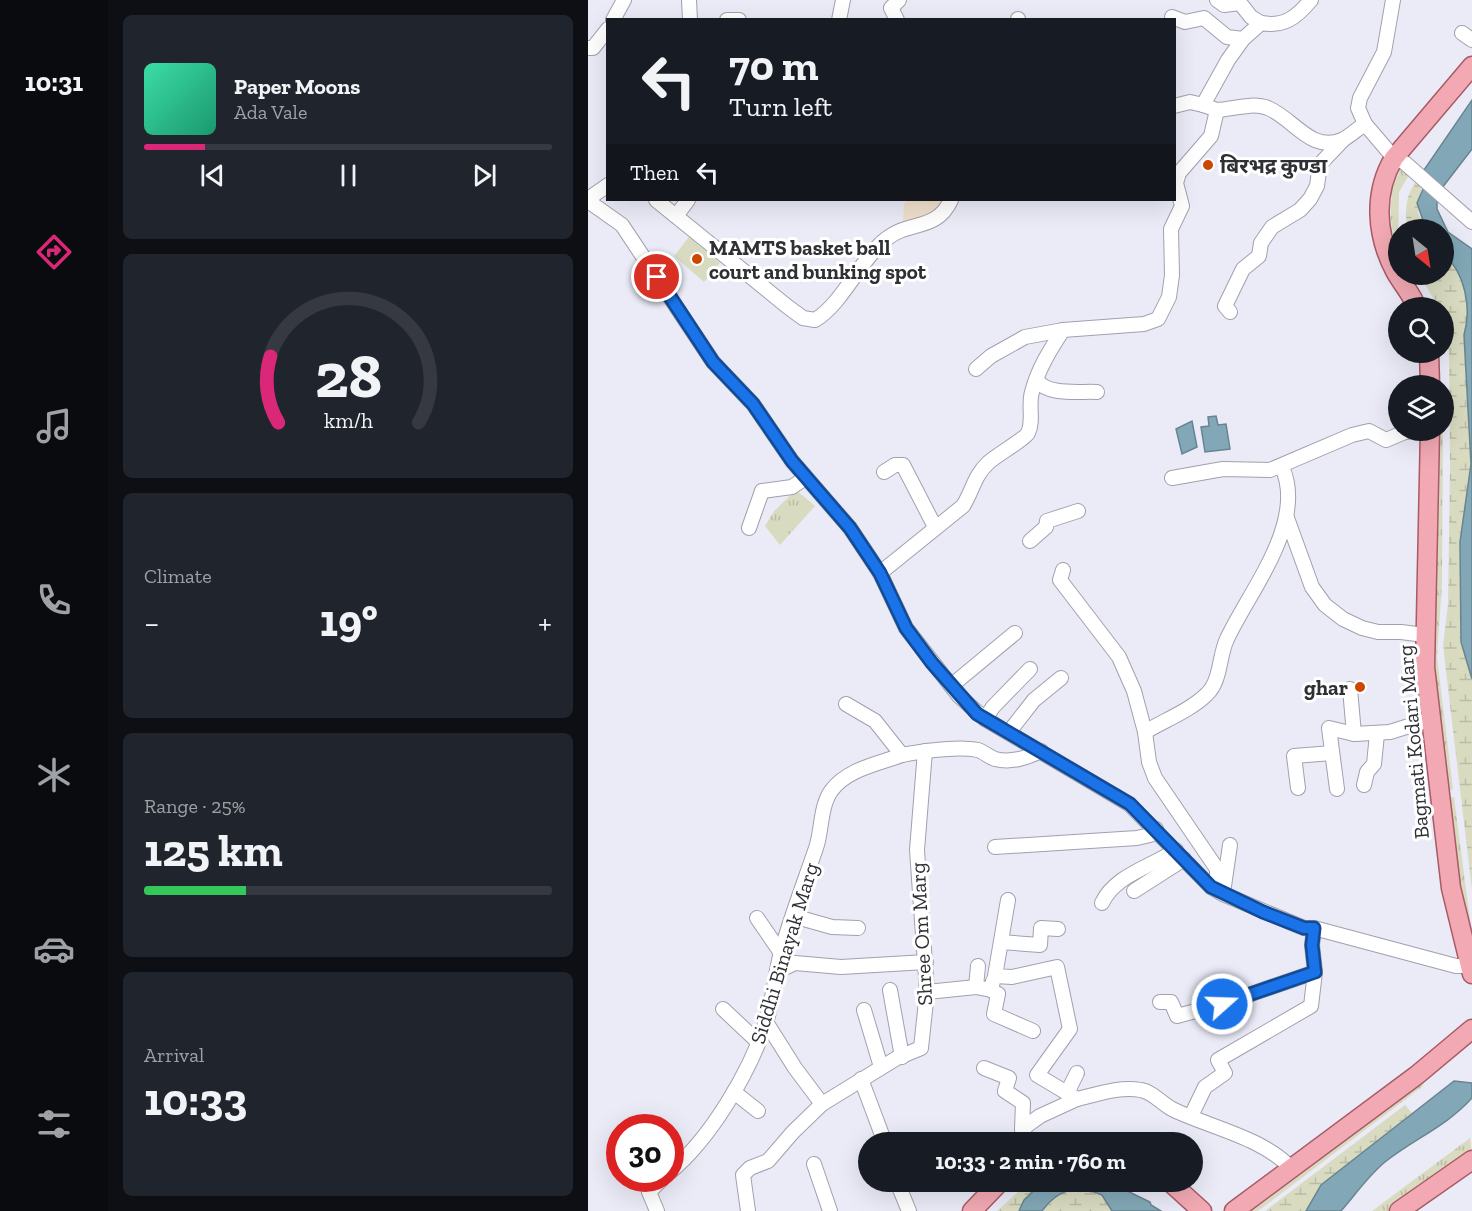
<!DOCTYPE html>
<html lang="en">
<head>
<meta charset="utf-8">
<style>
	body { margin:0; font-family:"Zilla Slab","Noto Sans Devanagari",serif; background:#20242c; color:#f1f3f6; height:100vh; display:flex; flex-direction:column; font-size:22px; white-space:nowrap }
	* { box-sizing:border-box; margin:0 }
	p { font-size:20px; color:#9ea1a6 }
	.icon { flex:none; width:33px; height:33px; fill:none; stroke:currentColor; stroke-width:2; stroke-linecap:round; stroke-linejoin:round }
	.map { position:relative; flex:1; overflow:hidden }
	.drawer { display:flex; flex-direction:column; gap:15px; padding:15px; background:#0d0f14; width:480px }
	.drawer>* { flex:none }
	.guide { position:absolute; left:18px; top:18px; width:570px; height:183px; border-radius:0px; box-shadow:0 6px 24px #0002; background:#171b24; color:#f1f3f6; overflow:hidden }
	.needle { width:39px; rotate:150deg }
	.fabs { position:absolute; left:800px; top:219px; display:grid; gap:12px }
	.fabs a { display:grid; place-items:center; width:66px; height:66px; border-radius:50%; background:#171b24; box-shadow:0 6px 24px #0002; font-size:30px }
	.speed { position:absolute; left:18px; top:1114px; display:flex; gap:12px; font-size:30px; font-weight:700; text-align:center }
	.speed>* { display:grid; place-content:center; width:78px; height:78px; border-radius:50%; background:#171b24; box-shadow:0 6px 24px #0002; line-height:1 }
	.speed .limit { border:9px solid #d22; background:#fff; color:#111 }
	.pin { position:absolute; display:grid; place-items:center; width:51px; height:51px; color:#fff; margin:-26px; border:3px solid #fff; border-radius:50%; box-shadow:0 2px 6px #0007 }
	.me { position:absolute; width:66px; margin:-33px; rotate:70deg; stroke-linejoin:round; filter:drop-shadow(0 0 4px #0008) }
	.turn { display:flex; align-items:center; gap:21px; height:126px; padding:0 24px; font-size:27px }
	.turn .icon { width:78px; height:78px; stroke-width:2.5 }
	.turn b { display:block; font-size:42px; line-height:51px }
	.then { display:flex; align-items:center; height:57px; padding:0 24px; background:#0003; gap:12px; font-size:22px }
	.big { font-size:45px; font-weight:700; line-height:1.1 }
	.drawer .widget { flex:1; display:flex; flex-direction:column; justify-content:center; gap:9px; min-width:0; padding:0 21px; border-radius:9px; background:#20242c }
	.drawer .dial { align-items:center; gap:0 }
	.dial svg { height:156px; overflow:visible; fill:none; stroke:#363941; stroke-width:7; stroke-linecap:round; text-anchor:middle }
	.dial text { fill:#f1f3f6; stroke:none }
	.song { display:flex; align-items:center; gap:18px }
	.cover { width:72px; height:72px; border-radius:9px; background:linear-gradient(135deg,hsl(160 70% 55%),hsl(160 70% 35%)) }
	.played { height:6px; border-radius:3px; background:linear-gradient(90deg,#db2777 15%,#363941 15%) }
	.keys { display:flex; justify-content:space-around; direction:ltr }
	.heat { display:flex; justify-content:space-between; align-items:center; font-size:33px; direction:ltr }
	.charge { height:9px; border-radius:4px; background:linear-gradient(90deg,#34c759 25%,#363941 0) }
	.trip { position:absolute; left:270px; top:1132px; width:345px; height:60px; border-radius:30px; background:#171b24; box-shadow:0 6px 24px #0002; font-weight:700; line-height:60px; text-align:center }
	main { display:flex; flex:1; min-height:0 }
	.menu { display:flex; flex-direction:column; width:108px; justify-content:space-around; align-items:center; background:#090b0e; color:#9ea1a6 }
	.menu .icon { width:42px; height:42px }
	.menu .current { color:#db2777 }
	.menu b { font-size:27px; color:#f1f3f6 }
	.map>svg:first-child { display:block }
	.education { fill:#efdfcd }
	.grass { fill:url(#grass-tufts) }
	.wetland { fill:url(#wetland-marsh) }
	.garden { fill:#d9dbc1 }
	.water { fill:#82a8b7; stroke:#698490; stroke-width:1.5 }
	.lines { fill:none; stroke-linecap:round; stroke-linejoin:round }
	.minor-casing { stroke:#a0a1ac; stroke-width:16 }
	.major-casing { stroke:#a85a65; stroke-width:21 }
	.minor { stroke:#fff; stroke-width:14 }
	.major { stroke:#f2a9b3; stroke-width:18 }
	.route-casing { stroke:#114b97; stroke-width:15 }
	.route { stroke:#1a73e8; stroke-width:10 }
	.poi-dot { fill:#cc4700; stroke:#fff; stroke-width:2 }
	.labels { text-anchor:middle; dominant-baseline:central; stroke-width:6; stroke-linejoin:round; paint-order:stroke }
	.poi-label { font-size:21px; font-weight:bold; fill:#2f3034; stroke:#fff; text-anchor:start }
	.street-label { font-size:21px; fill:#2f3034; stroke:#fff }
</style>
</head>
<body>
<main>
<nav class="menu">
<b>10:31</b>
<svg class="icon current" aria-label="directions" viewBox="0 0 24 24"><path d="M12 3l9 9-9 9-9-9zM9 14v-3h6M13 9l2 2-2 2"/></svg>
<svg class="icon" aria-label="music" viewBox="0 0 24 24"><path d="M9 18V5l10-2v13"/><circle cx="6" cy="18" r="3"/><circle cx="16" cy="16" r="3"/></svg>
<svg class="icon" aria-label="phone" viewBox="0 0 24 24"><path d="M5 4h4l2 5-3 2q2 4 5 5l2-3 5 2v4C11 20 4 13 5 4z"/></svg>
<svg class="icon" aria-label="climate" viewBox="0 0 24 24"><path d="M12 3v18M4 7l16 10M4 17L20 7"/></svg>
<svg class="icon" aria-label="car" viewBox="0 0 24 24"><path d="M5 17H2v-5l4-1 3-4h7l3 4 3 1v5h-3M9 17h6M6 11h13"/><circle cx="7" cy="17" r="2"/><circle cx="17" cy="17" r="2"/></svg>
<svg class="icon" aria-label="filters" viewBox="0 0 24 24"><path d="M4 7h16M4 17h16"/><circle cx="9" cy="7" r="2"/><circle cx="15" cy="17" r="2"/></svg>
</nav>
<section class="drawer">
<div class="widget">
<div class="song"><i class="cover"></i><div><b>Paper Moons</b><p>Ada Vale</p></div></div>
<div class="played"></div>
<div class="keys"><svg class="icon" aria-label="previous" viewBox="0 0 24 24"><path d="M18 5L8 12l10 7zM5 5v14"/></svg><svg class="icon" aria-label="pause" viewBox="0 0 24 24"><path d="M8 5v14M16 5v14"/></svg><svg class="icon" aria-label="next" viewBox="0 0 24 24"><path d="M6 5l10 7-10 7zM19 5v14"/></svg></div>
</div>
<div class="widget dial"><svg viewBox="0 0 100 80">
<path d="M14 69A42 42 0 1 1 86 69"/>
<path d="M14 69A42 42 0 0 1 10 35" stroke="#db2777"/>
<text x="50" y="56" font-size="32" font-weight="700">28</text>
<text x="50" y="72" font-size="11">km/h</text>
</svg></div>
<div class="widget"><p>Climate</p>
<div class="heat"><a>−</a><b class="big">19°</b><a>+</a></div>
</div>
<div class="widget"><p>Range · 25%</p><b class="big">125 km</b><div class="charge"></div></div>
<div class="widget"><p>Arrival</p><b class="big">10:33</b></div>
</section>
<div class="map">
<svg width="884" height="1211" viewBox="0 0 884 1211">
	<defs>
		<pattern id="grass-tufts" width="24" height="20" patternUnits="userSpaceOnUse" patternTransform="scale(1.5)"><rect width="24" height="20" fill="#d9dbc1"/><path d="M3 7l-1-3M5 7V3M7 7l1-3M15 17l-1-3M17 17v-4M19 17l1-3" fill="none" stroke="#bbbca6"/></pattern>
		<pattern id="wetland-marsh" width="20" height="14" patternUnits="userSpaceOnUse" patternTransform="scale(1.5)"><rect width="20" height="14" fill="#d9dbc1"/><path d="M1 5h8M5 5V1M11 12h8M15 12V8" fill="none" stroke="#bbbca6"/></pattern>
	</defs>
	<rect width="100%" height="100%" fill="#eaebf7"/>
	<polygon class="education" points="319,200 357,200 339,219 315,222 316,204"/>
	<g class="grass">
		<path d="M 815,166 L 822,173 L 811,192 L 810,252 C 801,226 798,189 815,166 Z"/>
		<polygon points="855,427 854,584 849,657 865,789 859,792 845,667 849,431 855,430"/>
		<polygon points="208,490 227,506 192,545 177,526 186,511"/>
		<polygon points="866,797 884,935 881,935 858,798"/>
		<polygon points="831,1082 835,1086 670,1211 657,1211"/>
		<polygon points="882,1138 884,1153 801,1211 784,1211"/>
	</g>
	<g class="wetland">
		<path d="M 836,170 L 830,213 L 838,229 L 819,230 C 817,200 818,194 836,170 Z"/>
		<path d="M 855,253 C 878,270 884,309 876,335 L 883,464 L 872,542 L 873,642 L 884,679 L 884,890 L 855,646 L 860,604 L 862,467 L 861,354 L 855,308 L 850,307 L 832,275 L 855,274 Z"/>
		<polygon points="817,1105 824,1113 733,1185 718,1211 677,1211"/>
		<polygon points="452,1182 455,1182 436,1200 431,1211 409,1211 431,1191"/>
		<path d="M 489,1188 L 514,1195 L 524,1211 L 454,1211 C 464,1198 473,1191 489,1188 Z"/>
	</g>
	<polygon class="garden" points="101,237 132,263 116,282 86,256"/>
	<g class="water">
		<path d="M 884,100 L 884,149 L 854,188 L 849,199 L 849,209 L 860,232 L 884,249 L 884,679 L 873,642 L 872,542 L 883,464 L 876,335 C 884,308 877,272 855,253 L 855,230 L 838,229 L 829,203 L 836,187 L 836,170 Z"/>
		<polygon points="628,416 630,425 638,424 642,449 617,452 613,427 621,426 620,417"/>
		<polygon points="604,421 609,447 594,454 588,429"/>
		<path d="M 866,1081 L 884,1083 L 884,1098 C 859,1126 826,1139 797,1162 C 780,1176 768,1194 753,1211 L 718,1211 L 733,1185 Z"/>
		<path d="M 455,1182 L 521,1182 L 562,1202 L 563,1205 L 573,1211 L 524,1211 L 514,1195 C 489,1184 470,1189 454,1211 L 431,1211 L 436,1200 Z"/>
	</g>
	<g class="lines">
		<defs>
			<g id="minor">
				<polyline points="101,0 102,20"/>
				<polyline points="629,0 636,5 652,3 663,17 673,23"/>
				<polyline points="805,0 796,52 772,98 770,108 777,124 806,158 817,163 884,222"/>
				<polyline points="584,17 597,22 616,18 639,37 655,39"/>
				<polyline points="430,19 430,20"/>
				<polyline points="25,20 36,0"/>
				<polyline points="139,20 151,20"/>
				<polyline points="251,20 255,0"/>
				<polyline points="309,20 303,8 311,0"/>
				<polyline points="874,33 884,40"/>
				<polyline points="0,48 5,48 20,29"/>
				<path d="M 586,106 L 602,102 L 615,105 L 640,60 L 655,39 L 673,23 C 696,27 708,18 723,0"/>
				<path d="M 629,110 C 646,109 664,102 680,108 C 706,119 723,153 754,140 C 762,136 769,129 777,124"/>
				<polyline points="0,199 20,185"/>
				<path d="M 68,200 L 200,307 L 215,318 L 227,320 C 255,303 271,261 298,239 C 321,220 348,232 363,200"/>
				<polyline points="0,201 34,225 125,362 165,404 204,461 262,528 292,573 318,628 371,696 397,719 541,804 623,887"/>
				<polyline points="88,216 100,200"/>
				<polyline points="642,312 637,306 655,269 671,256 673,243 684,227 712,210 722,199 729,186 732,164 756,139"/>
				<polyline points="388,369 403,356 437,337 475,330"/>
				<path d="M 449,380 C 459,396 492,391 509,392"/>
				<polyline points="296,472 307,465 315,465 347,527"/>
				<polyline points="584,478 635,469 682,470 764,435 781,431 798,440 817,432 837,430"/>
				<polyline points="699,518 724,587 737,605 755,619 774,628 790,632 813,632 837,635"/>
				<polyline points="161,528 174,491 204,487 217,478"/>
				<polyline points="442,541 458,527 459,521 490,511"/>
				<polyline points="475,570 472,580 531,657 546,691 557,732 561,762 567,778 629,869 629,879 623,887 635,894 716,928 726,928 868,966 884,966"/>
				<path d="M 292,573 L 375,506 C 385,490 386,476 400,463 C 408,455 436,440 440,433 C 446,421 440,405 444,392 C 450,369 462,350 475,330 L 556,324 L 570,319 L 581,297 L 584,275 L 583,229 L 594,206 L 588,183 L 591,173 L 623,136 L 629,110 L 615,105"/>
				<polyline points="363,686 427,633"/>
				<polyline points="762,689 766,734 802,732 843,719"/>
				<path d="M 258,704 L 287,721 L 314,755 C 336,751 369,746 390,750 C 396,752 401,757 407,759 C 423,763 438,758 453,751"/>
				<polyline points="397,719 405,707 442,669"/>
				<polyline points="421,732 446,700 473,678"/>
				<path d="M 557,732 C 577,720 603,710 619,694 C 633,681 631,655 639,639 C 662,590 719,522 694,467"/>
				<polyline points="776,785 779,772 786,764 789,734"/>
				<polyline points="710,788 706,756 744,753"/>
				<polyline points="749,789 741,728 766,734"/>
				<polyline points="407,847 549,838 562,835 568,829"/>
				<polyline points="636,886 642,845"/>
				<polyline points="546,891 596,859"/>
				<polyline points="420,900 407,976 424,977 469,967 482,1029 449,1075 489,1099 452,1116 434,1129"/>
				<path d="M 514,903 C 527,875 563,867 588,850"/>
				<polyline points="205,916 244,927 270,928"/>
				<polyline points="169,918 193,953"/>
				<polyline points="413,942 452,945 453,928 470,929"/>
				<polyline points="390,966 388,987 403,990 405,981"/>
				<polyline points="190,971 207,963 253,967 338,962"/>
				<polyline points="302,990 314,1057"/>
				<polyline points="403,990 410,994 406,1014 445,1031"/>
				<polyline points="339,992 388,987"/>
				<polyline points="572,1002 583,1002 589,1016 634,1004 727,972 724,945 726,928"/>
				<polyline points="135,1009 170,1042"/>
				<polyline points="276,1010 293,1067"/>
				<polyline points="178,1022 207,1068 234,1104"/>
				<polyline points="396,1068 421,1078 417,1091 435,1103 434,1129 441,1143"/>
				<polyline points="273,1079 297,1143"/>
				<polyline points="480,1091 489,1073"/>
				<polyline points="146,1092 170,1111"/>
				<path d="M 489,1099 C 510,1094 532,1086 553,1090 C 565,1092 574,1104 584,1109 C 623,1128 674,1137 704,1169"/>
				<polyline points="603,1116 617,1087 637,1073 630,1060 723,1006 727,972"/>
				<polyline points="226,1164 242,1211"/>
				<path d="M 82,1172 C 123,1138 161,1073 178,1023 C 185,1000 187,975 193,952 C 203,917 216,883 228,848 C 234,831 232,807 243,791 C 259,769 290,764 314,755"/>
				<polyline points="309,1182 321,1211"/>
				<polyline points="69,1211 61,1192 74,1179"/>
				<polyline points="160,1211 155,1175 162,1168 180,1161 205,1132 234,1104 309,1058 333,1048 339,992 329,850 337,751"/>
			</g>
			<g id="major">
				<path d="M 829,308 C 824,294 814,284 807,271 C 788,235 785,193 806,158 L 884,66"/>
				<polyline points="841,352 842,386"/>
				<polyline points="842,430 837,667 863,888 884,974"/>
				<polyline points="582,1182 614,1211"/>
				<polyline points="384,1211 412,1182"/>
				<polyline points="646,1211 829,1075 884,1029"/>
				<polyline points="811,1211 884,1160"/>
			</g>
		</defs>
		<use href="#minor" class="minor-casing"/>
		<use href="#major" class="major-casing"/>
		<use href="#minor" class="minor"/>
		<use href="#major" class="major"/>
	</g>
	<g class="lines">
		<defs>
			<polyline id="route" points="69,277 125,362 165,404 204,461 262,528 292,573 318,628 344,663 389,714 542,804 623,887 675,912 716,928 726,928 724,945 727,972 634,1004"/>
		</defs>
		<use href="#route" class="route-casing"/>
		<use href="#route" class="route"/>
	</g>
	<g class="poi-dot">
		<circle cx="620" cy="165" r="6"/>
		<circle cx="109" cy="259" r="6"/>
		<circle cx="772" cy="687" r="6"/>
	</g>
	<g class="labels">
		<g class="poi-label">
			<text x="632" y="165">बिरभद्र कुण्डा</text>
			<text x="121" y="247">MAMTS basket ball<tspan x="121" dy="24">court and bunking spot</tspan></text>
			<text x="760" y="687" text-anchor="end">ghar</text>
		</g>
		<g class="street-label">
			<text transform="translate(825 742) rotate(-95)">Bagmati Kodari Marg</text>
			<text transform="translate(333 934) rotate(-93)">Shree Om Marg</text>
			<text transform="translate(196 953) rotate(-73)">Siddhi Binayak Marg</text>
		</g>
	</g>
</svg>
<div class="fabs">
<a><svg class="needle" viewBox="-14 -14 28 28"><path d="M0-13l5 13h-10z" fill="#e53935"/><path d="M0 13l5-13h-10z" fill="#9ea1a6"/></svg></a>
<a><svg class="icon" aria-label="search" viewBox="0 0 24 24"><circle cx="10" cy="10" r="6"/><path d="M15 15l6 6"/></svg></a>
<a><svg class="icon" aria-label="layers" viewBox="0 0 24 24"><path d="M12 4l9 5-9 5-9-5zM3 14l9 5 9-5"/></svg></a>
</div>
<div class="speed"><div class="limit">30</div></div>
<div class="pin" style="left:69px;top:277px;background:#d93025"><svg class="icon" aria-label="arrive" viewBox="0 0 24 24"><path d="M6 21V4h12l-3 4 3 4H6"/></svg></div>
<svg class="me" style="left:634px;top:1004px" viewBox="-20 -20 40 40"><circle r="17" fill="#1a73e8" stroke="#fff" stroke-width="3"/><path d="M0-11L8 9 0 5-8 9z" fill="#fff"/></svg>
<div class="trip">10:33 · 2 min · 760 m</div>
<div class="guide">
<div class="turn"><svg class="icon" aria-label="left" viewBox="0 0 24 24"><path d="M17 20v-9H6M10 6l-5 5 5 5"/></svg><div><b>70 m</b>Turn left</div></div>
<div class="then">Then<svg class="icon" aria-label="left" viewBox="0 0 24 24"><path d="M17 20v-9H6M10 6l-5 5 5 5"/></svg></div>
</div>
</div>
</main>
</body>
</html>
